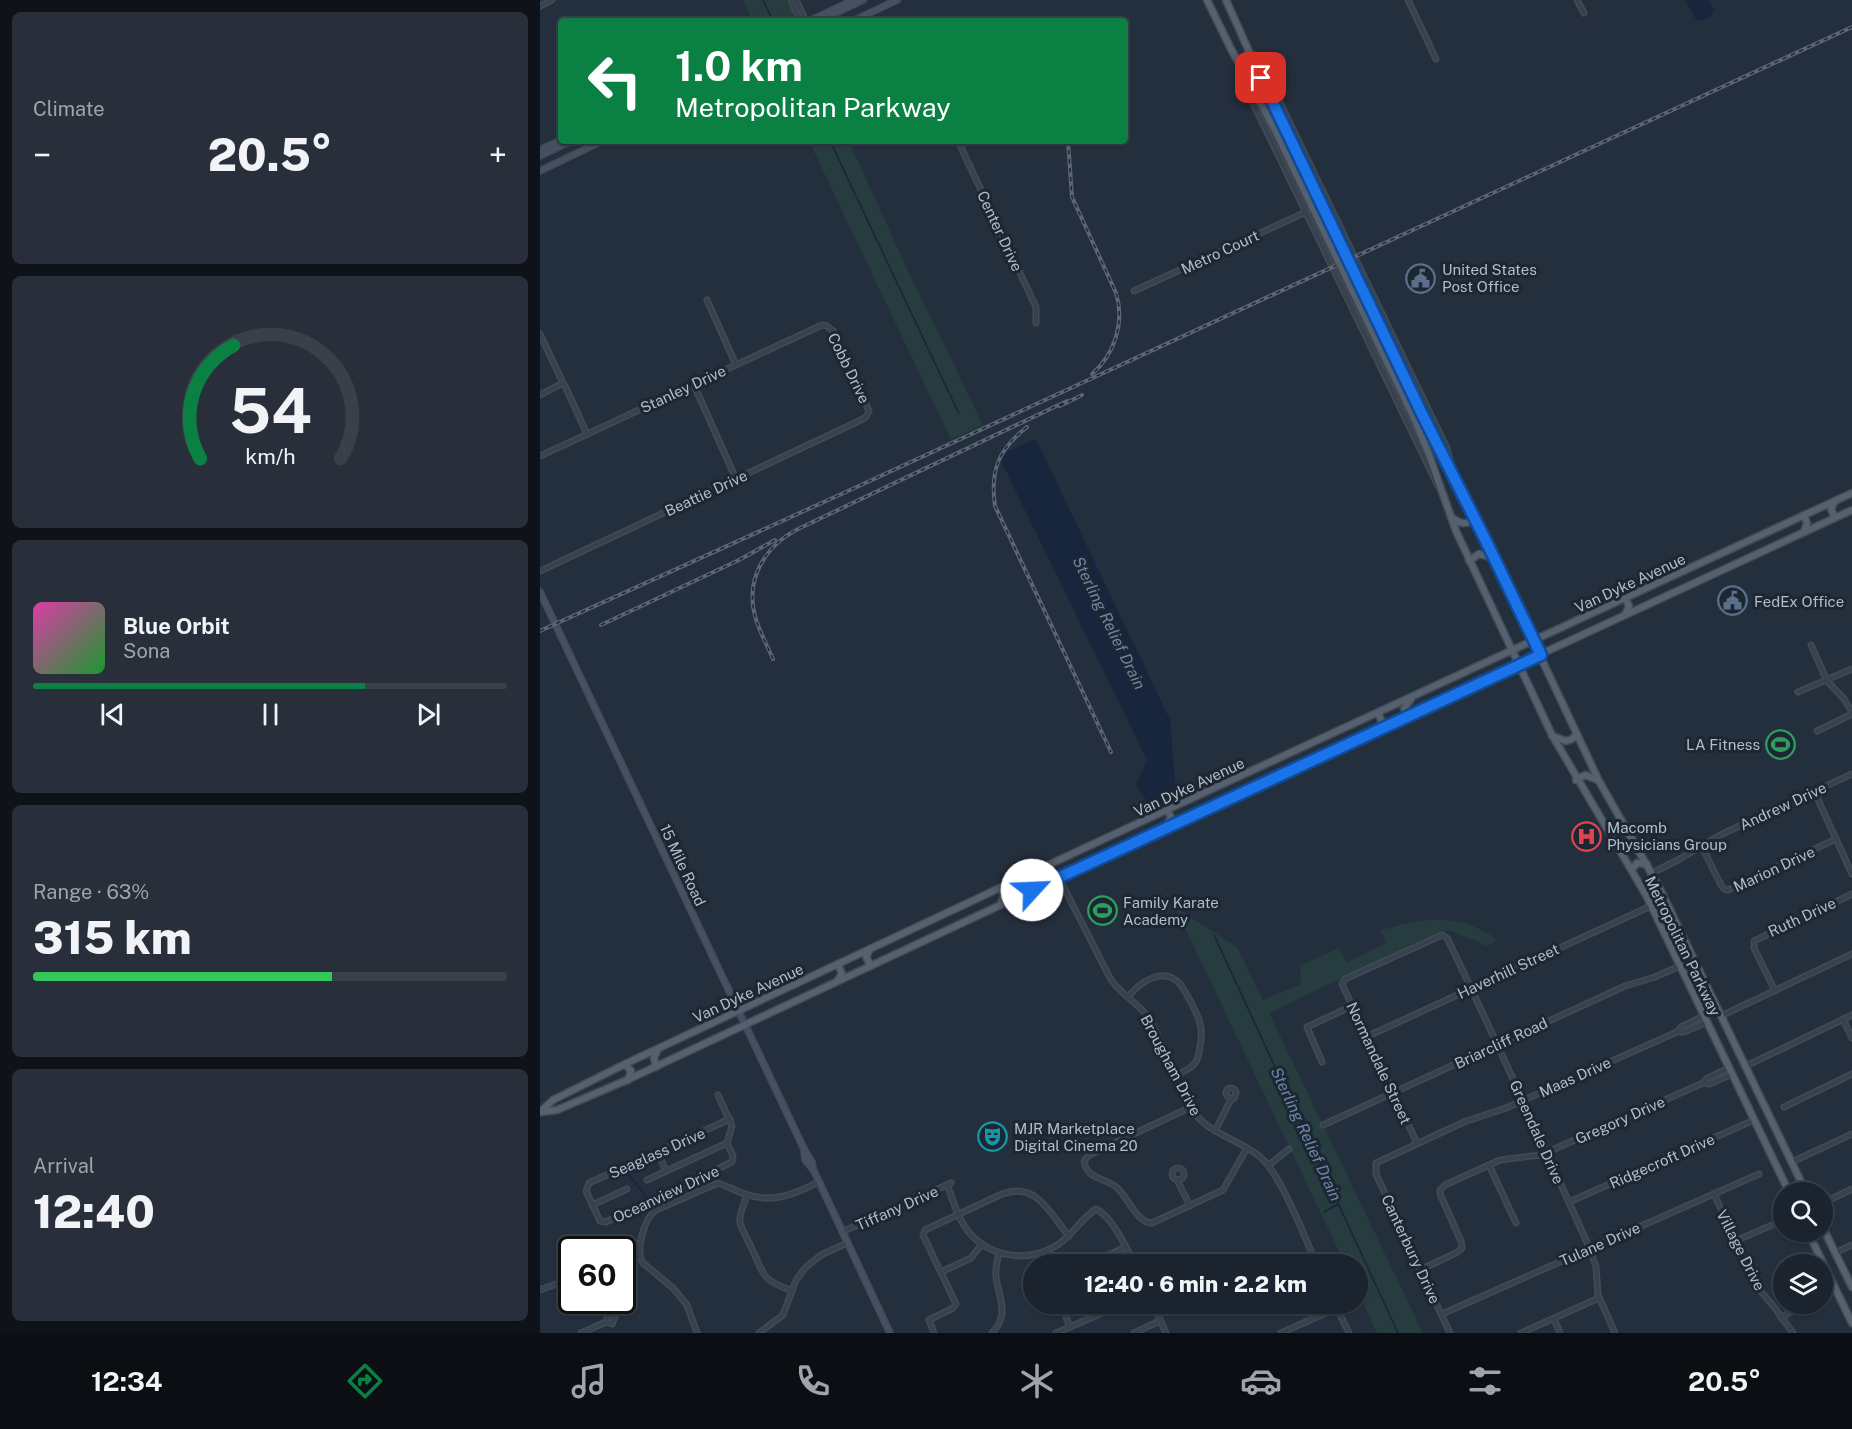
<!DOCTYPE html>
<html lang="en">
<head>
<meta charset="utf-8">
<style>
	body { margin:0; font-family:"Public Sans",sans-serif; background:#282f3a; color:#f1f3f6; height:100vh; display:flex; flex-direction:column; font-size:22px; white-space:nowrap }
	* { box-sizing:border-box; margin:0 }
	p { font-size:20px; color:#a0a4aa }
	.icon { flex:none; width:33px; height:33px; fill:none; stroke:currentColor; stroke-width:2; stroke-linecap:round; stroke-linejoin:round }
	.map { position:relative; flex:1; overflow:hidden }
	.drawer { display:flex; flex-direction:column; gap:12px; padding:12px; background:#0f1319; width:540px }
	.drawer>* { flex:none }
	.hud { position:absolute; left:18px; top:18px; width:570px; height:126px; border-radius:6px; box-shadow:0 2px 4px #0004,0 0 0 2px #39404a; background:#0b8043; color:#fff; overflow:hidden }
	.buttons { position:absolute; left:1233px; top:1182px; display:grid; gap:12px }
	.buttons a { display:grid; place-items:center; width:60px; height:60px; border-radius:50%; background:#1b232e; box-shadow:0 2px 4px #0004,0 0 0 2px #39404a; font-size:30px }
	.speed { position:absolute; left:18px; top:1236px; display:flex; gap:12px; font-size:30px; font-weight:700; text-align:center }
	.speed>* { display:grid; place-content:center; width:78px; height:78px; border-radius:50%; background:#1b232e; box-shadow:0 2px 4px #0004,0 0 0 2px #39404a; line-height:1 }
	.speed .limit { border:3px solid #111; border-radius:9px; background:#fff; color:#111 }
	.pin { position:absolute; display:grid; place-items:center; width:51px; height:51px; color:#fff; margin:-26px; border-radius:12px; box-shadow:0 3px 9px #0006 }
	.me { position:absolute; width:66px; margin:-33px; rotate:65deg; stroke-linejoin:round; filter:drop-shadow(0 0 4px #0008) }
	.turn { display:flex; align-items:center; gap:21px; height:126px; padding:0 18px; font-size:27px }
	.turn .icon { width:78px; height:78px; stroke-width:2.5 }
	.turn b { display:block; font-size:42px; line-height:51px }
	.big { font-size:45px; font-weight:800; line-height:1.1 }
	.drawer .card { flex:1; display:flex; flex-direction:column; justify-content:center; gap:9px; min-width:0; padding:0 21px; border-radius:9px; background:#282f3a }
	.drawer .dial { align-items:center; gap:0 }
	.dial svg { height:156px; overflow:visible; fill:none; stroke:#39404a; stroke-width:7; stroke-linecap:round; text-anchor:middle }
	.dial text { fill:#f1f3f6; stroke:none }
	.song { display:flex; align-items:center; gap:18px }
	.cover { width:72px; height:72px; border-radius:9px; background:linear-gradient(135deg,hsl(320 70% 55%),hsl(130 70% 35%)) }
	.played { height:6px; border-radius:3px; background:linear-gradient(90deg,#0b8043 70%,#39404a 70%) }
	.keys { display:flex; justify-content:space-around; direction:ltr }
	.heat { display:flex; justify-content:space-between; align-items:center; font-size:33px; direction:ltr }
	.charge { height:9px; border-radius:4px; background:linear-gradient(90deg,#34c759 63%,#39404a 0) }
	.trip { position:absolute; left:483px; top:1254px; width:345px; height:60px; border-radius:30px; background:#1b232e; box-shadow:0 2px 4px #0004,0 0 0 2px #39404a; font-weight:800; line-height:60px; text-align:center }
	.tab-bar { display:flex; height:96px; justify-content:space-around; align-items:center; background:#0b0e12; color:#a0a4aa }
	.tab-bar .icon { width:42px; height:42px }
	.tab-bar .on { color:#0b8043 }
	.tab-bar b { font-size:27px; color:#f1f3f6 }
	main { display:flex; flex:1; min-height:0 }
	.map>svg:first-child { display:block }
	.green { fill:#263c3f }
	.water { fill:#17263c }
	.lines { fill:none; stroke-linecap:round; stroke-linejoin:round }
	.stream { stroke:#17263c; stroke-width:1.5 }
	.street-casing { stroke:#414a57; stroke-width:7 }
	.secondary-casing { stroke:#414a57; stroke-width:8 }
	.primary-casing { stroke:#414a57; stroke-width:9 }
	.street { stroke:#38414e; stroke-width:4 }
	.secondary { stroke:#465061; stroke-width:5 }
	.primary { stroke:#56606e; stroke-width:6 }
	.rail-casing { stroke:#5a6575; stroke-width:4 }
	.rail { stroke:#1d2633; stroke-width:1.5; stroke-dasharray:4.5; stroke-linecap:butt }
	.primary-bridge-casing { stroke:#414a57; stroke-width:9; stroke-linecap:butt }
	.primary-bridge { stroke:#56606e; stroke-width:6 }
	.route-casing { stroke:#114b97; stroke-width:15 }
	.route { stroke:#1a73e8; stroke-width:10 }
	.labels { text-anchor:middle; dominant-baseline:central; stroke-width:6; stroke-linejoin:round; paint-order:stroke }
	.street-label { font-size:15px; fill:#b4bcc9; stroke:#1d2633 }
	.poi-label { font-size:15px; fill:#b4bcc9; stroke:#1d2633; text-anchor:start }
	.water-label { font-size:16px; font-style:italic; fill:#6d86a8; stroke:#1d2633 }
</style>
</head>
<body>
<main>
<section class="drawer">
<div class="card"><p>Climate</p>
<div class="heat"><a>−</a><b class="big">20.5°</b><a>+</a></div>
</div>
<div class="card dial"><svg viewBox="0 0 100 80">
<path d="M14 69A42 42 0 1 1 86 69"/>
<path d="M14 69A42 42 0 0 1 31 11" stroke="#0b8043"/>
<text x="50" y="56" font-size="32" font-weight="700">54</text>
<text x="50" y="72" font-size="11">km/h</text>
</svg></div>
<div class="card">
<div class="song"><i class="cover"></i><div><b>Blue Orbit</b><p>Sona</p></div></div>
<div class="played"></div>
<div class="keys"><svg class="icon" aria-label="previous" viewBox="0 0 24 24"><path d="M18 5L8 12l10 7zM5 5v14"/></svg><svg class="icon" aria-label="pause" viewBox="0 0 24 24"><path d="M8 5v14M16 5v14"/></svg><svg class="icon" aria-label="next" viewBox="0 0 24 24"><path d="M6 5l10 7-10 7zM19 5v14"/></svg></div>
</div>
<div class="card"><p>Range · 63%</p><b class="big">315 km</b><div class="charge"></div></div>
<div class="card"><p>Arrival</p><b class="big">12:40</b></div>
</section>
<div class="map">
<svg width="1312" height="1333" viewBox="0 0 1312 1333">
	<rect width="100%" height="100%" fill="#242f3e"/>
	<g class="green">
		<polygon points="203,0 247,0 256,21 213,21"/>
		<polygon points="269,141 309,141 362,258 443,425 411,440"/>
		<path d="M 635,907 L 697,947 L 723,1000 L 761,984 L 760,966 L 799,948 L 807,963 L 846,943 L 841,930 C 873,921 906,913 937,928 C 945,932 951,934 956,941 L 945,946 C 934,938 922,937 910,930 L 881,940 L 729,1013 L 883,1333 L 837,1333 L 818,1291 L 818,1264 L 805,1264 Z"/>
	</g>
	<g class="water">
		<polygon points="1145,0 1169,0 1174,10 1169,18 1157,21"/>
		<polygon points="496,439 630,720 636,796 611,807 596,785 607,760 461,461 464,453"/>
	</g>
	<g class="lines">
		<g class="stream">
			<polyline points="223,0 233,21"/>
			<polyline points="290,141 419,414"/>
			<polyline points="674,935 858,1333"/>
			<polyline points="86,1171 108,1199"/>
			<polyline points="784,1212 798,1204"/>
		</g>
		<defs>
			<g id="street">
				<polyline points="251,0 260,21"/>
				<polyline points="256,0 266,21"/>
				<polyline points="868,0 896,59"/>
				<polyline points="1037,0 1044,13"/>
				<polyline points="0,6 12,0"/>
				<polyline points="713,54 733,88 907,448 912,468"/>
				<polyline points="701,73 712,101 898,486"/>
				<polyline points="418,141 496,307 496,323"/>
				<polyline points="594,291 766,212"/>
				<polyline points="167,300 196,365"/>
				<polyline points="0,334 23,383 0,395"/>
				<polyline points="154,385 196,479"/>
				<polyline points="25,386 47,434"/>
				<polyline points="0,456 282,325 287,326 294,332 329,411 326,417 319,421 0,571"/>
				<polyline points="1271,645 1287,681 1304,699 1312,712"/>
				<polyline points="1258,692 1312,669"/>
				<polyline points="1277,731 1312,714"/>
				<polyline points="1274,791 1312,874"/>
				<polyline points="1161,845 1181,885 1184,889 1188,890 1296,839"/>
				<polyline points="1112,873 1138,860 1180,835 1312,774"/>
				<path d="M 519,878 L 570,978 C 580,994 597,1002 608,1017 C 628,1048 633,1088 657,1116 C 673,1135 700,1140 719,1156 C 741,1173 764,1237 777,1264"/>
				<polyline points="1235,991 1214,948 1214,941 1312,894"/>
				<path d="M 588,997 C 599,983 622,966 639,983 C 644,988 647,996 651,1002 C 659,1018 664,1028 660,1046 C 659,1052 659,1058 655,1063 C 650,1070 642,1072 635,1075"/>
				<polyline points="1181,1016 1312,954"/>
				<polyline points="1303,1019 1312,1038"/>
				<polyline points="1138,1031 1141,1027 1164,1016"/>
				<polyline points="826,1037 1111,906"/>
				<polyline points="782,1062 767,1027 812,1006"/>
				<polyline points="1206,1066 1312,1015"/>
				<polyline points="1163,1083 1166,1079 1189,1068"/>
				<circle cx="691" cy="1093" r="5"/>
				<polyline points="178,1095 192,1126 187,1143 193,1156 192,1162 66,1222 60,1221 46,1191 49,1183 190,1119"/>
				<path d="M 651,1107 L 549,1155 L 544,1161 C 547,1180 564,1177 576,1187 C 588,1196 596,1223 612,1223 L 683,1190 L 707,1148"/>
				<polyline points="1244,1107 1312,1074"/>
				<polyline points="783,1125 1085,986 1115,977 1140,966"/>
				<polyline points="675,1131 690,1101 694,1098"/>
				<path d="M 877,1143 L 802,984 L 805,979 L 902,935 L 907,938 C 957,1041 1003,1145 1050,1249 L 1056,1267 L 1058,1295 L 1075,1333"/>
				<polyline points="118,1153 126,1171"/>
				<polyline points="1252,1162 1312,1134"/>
				<polyline points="729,1165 749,1149"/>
				<polyline points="949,1165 976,1223"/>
				<circle cx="638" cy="1174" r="6"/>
				<polyline points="107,1180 187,1143"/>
				<polyline points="637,1180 650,1206"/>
				<path d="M 407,1185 C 413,1199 416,1214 425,1227 C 446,1258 489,1264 519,1244 C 533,1234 542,1218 556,1209 C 572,1217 587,1248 594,1264"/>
				<polyline points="1174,1194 1217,1287 1235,1308 1253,1333"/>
				<path d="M 207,1195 C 195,1227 199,1220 212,1249 C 225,1277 221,1279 252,1291"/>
				<polyline points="1291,1199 1312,1189"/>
				<polyline points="1029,1202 1214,1120"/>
				<polyline points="52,1205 87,1189"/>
				<polyline points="302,1232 411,1183"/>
				<polyline points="1195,1241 1244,1220"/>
				<polyline points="503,1252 507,1264"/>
				<polyline points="1295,1253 1312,1245"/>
				<polyline points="548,1264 586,1247"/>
				<polyline points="880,1270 916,1253 922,1248 921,1241 900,1194 900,1190 905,1185 960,1160 1001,1155 1163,1083 1169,1084 1192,1074"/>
				<polyline points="401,1272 431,1258 442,1244"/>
				<polyline points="0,1290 32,1278"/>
				<polyline points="1282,1292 1294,1286"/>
				<polyline points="521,1304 530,1327"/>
				<polyline points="613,1304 626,1333"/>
				<polyline points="795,1304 809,1333"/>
				<polyline points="902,1314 1219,1174"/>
				<polyline points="1241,1318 1263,1304"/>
				<polyline points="1014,1319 1020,1333"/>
				<polyline points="41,1333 66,1322 72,1324 75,1317 68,1315 66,1322"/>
				<path d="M 157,1333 L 147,1305 L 133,1288 L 103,1263 C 95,1250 104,1219 116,1210 L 178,1183 C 187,1186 196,1191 205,1194 C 232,1204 255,1194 279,1182"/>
				<polyline points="219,1333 243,1315 256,1280 265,1268 281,1255 307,1243"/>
				<path d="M 394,1333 L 389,1320 L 413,1308 L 416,1304 L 383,1235 L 385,1230 L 462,1194 C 497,1181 510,1214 529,1236"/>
				<path d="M 452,1333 C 470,1315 459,1298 456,1277 C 455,1269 457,1261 459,1253"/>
				<polyline points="516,1333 583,1304"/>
				<polyline points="594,1333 620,1321"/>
				<polyline points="741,1333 797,1308"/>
				<polyline points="910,1333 836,1174 836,1163 924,1122 966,1108 1137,1032 1144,1032 1167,1022"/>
				<polyline points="981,1333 1059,1298"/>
			</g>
			<g id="secondary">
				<polyline points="269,21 314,0"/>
				<polyline points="279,21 323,0"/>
				<polyline points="313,21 357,0"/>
				<polyline points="0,150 21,140"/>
				<polyline points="0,156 31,141"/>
				<polyline points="0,171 62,141"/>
				<polyline points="0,592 264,1149 272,1162 273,1169"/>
				<polyline points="264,1149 265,1160 273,1169 350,1333"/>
			</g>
			<g id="primary">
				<polyline points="667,0 691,49 734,128"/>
				<polyline points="686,0 742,125"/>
				<polyline points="882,414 946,541 1059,781 1118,885 1266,1192"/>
				<polyline points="874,418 888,452 916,531 1012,735 1106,895 1249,1192"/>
				<polyline points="1295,501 1291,509 1295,518"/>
				<polyline points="1264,515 1267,523 1264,532"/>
				<path d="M 911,517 C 919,523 927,527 934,517"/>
				<polyline points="929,561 939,554 947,556 955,560"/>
				<polyline points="1085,615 1089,606 1085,598"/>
				<polyline points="868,716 864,708 871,699"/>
				<polyline points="837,731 842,722 838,713"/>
				<polyline points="1012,736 1026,741 1032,739 1037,734"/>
				<polyline points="1036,780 1045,775 1058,780"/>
				<polyline points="626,827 631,817 627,810"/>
				<polyline points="1092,869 1097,863 1107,864"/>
				<polyline points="498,870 493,881 498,888"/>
				<polyline points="460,888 464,895 460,905"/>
				<polyline points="330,949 326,957 331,966"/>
				<polyline points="297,981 302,974 298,964"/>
				<polyline points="85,1064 91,1071 88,1080"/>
				<polyline points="116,1067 114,1058 118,1049"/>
				<polyline points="0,1112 13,1100 85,1064 566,838 1312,493"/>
				<polyline points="1,1112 17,1110 87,1080 595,842 1312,510"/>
				<polyline points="1282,1226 1312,1287"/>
				<polyline points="1268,1232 1312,1323"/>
			</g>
		</defs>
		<use href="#street" class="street-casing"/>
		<use href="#secondary" class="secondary-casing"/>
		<use href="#primary" class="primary-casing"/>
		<use href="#street" class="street"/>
		<use href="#secondary" class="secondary"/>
		<use href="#primary" class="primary"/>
		<defs>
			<g id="rail">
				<path d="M 528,141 L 532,197 L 576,293 C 585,322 575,354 552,374"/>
				<polyline points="520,406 542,395"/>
				<path d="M 487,427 C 458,450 450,470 455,506 L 571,752"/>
				<polyline points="61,625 199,560 235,540"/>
				<polyline points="0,631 308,491 1312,27"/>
				<path d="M 233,659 C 227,645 219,631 215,616 C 205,579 225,546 258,529 L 527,401"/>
			</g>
		</defs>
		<use href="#rail" class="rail-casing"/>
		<use href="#rail" class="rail"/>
		<defs>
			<g id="primary-bridge">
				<polyline points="742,125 882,414"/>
				<polyline points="734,128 874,418"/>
			</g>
		</defs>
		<use href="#primary-bridge" class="primary-bridge-casing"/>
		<use href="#primary-bridge" class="primary-bridge"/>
	</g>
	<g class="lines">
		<defs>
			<polyline id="route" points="492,890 1001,655 946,541 882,414 721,78"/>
		</defs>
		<use href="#route" class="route-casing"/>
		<use href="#route" class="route"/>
	</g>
	<defs>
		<symbol id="civic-ring" viewBox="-11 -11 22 22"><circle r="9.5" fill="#1d2633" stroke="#5c6f8a" stroke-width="1.5"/><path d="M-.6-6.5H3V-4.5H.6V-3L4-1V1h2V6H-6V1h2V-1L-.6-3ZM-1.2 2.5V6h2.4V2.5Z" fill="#5c6f8a"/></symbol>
		<symbol id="stadium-ring" viewBox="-11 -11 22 22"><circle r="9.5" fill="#1d2633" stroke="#2e9e5b" stroke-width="1.5"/><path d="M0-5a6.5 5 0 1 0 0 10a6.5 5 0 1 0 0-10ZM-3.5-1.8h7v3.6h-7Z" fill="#2e9e5b"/></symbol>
		<symbol id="hospital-ring" viewBox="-11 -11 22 22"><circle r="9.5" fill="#1d2633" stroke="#e0444e" stroke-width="1.5"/><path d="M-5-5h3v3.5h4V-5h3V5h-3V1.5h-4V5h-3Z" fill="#e0444e"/></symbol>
		<symbol id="theatre-ring" viewBox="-11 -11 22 22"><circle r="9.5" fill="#1d2633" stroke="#0f9aa8" stroke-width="1.5"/><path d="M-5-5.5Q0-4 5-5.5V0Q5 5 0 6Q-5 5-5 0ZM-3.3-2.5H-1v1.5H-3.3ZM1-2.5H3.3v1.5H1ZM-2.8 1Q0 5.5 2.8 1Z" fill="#0f9aa8"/></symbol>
	</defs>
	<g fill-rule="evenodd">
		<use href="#civic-ring" x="864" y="262" width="33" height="33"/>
		<use href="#civic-ring" x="1176" y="584" width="33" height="33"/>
		<use href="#stadium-ring" x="1224" y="728" width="33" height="33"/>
		<use href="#hospital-ring" x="1030" y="820" width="33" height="33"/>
		<use href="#stadium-ring" x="546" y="894" width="33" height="33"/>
		<use href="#theatre-ring" x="436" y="1120" width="33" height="33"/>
	</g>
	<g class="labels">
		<g class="street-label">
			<text transform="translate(460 231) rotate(65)">Center Drive</text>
			<text transform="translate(680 252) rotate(-25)">Metro Court</text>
			<text transform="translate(309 368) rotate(64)">Cobb Drive</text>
			<text transform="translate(143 389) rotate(-25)">Stanley Drive</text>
			<text transform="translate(166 493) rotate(-25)">Beattie Drive</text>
			<text transform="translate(1090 583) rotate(-25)">Van Dyke Avenue</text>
			<text transform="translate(649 787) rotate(-25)">Van Dyke Avenue</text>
			<text transform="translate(1243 806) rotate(-25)">Andrew Drive</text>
			<text transform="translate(143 865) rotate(65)">15 Mile Road</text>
			<text transform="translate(1234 869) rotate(-25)">Marion Drive</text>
			<text transform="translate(1262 917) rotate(-25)">Ruth Drive</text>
			<text transform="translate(1143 946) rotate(64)">Metropolitan Parkway</text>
			<text transform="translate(968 971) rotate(-25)">Haverhill Street</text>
			<text transform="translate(208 993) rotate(-25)">Van Dyke Avenue</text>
			<text transform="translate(961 1043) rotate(-25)">Briarcliff Road</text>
			<text transform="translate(839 1063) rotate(65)">Normandale Street</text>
			<text transform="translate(631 1065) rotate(62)">Brougham Drive</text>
			<text transform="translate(1035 1077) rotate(-24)">Maas Drive</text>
			<text transform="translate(1080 1120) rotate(-24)">Gregory Drive</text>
			<text transform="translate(997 1132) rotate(66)">Greendale Drive</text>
			<text transform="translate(117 1153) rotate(-24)">Seaglass Drive</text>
			<text transform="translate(1122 1161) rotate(-24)">Ridgecroft Drive</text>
			<text transform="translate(126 1194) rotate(-25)">Oceanview Drive</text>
			<text transform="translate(357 1208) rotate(-24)">Tiffany Drive</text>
			<text transform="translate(1060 1244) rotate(-24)">Tulane Drive</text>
			<text transform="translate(871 1249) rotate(65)">Canterbury Drive</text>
			<text transform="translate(1201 1250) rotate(63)">Village Drive</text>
		</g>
		<g class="poi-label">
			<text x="902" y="269">United States<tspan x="902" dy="17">Post Office</tspan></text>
			<text x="1214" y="601">FedEx Office</text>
			<text x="1220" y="744" text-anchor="end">LA Fitness</text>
			<text x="1067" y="827">Macomb<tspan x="1067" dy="17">Physicians Group</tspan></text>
			<text x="583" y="902">Family Karate<tspan x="583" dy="17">Academy</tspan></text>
			<text x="474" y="1128">MJR Marketplace<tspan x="474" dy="17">Digital Cinema 20</tspan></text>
		</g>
		<g class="water-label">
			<text transform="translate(569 623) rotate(64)">Sterling Relief Drain</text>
			<text transform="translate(766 1134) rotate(65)">Sterling Relief Drain</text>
		</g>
	</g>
</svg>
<div class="buttons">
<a><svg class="icon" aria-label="search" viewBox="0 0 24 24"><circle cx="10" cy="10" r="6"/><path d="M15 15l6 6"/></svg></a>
<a><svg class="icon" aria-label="layers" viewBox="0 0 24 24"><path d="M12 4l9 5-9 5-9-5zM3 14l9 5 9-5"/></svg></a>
</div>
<div class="speed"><div class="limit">60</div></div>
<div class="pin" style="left:721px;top:78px;background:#d93025"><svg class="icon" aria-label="arrive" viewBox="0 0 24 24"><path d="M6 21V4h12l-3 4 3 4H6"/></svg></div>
<svg class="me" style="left:492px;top:890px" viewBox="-20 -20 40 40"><circle r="19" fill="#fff"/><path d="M0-13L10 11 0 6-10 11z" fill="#1a73e8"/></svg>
<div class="trip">12:40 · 6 min · 2.2 km</div>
<div class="hud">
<div class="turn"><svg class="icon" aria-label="left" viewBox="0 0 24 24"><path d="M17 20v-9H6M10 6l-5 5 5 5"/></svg><div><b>1.0 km</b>Metropolitan Parkway</div></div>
</div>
</div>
</main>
<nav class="tab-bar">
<b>12:34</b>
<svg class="icon on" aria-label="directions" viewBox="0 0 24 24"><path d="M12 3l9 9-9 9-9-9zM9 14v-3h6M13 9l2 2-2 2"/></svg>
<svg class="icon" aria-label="music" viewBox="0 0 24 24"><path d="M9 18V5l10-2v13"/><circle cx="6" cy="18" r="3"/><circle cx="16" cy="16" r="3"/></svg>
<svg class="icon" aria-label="phone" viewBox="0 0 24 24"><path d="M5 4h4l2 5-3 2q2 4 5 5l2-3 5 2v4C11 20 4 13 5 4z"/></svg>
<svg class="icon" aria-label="climate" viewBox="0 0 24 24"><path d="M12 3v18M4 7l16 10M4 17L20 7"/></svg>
<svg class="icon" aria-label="car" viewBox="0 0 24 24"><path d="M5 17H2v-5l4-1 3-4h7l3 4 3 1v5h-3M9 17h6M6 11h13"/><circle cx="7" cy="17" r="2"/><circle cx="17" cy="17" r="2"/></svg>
<svg class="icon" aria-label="filters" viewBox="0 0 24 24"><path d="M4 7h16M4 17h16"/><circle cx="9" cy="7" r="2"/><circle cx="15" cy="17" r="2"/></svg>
<b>20.5°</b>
</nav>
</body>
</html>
